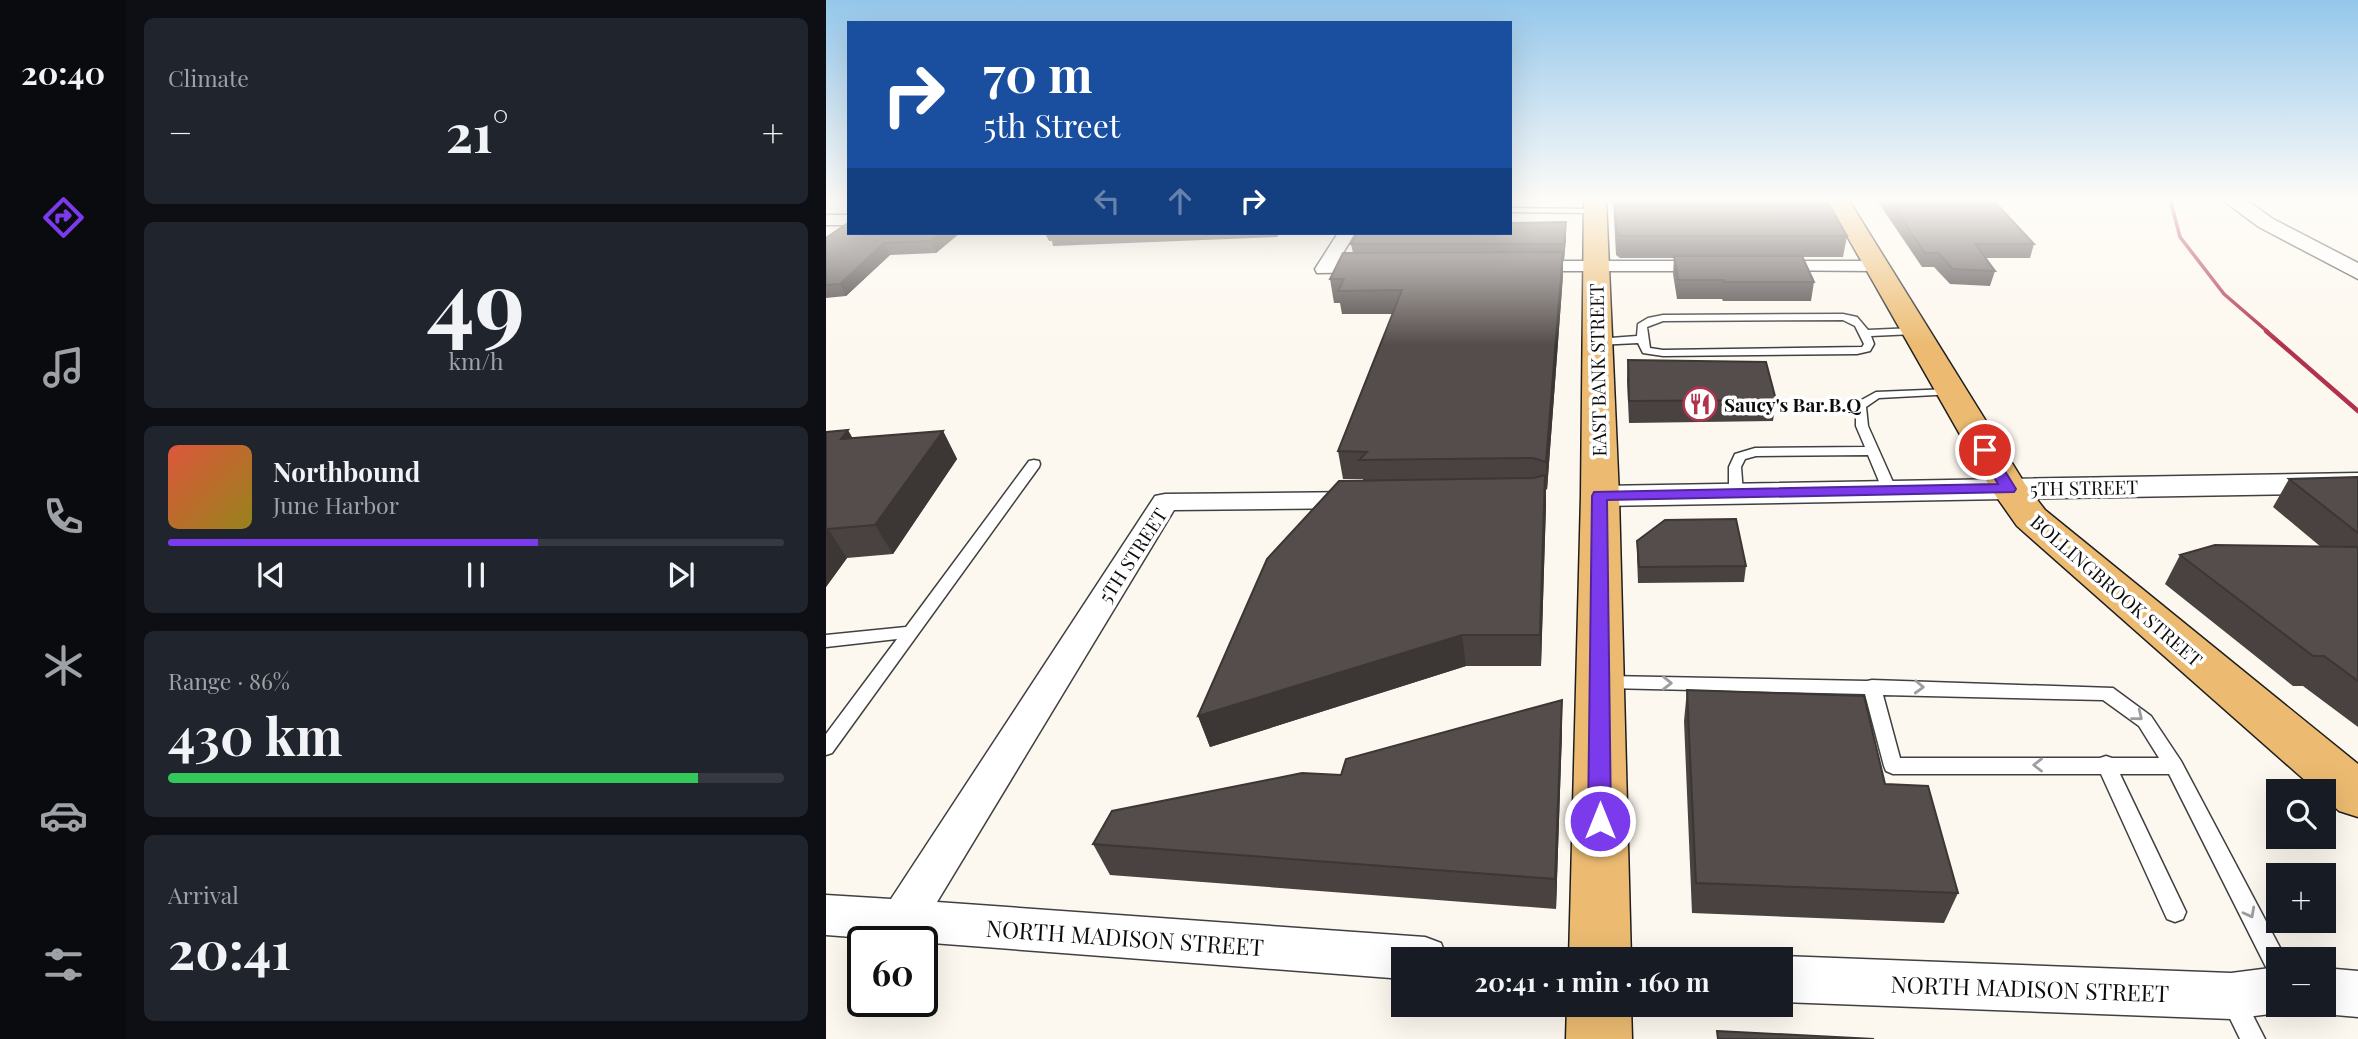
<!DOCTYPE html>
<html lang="en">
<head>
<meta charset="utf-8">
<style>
	body { margin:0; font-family:"Playfair Display",serif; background:#20242c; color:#f1f3f6; height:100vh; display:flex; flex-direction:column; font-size:26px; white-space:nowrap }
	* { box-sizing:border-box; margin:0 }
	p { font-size:23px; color:#9ea1a6 }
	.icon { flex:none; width:38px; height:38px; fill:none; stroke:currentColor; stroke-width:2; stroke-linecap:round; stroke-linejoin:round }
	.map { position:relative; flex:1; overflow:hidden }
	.panel { display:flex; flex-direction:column; gap:18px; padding:18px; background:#0d0f14; width:700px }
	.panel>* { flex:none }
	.top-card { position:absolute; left:21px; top:21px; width:665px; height:214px; border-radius:0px; box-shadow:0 7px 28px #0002; background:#1a4fa0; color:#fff; overflow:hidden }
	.controls { position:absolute; left:1440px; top:779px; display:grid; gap:14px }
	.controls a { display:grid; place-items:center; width:70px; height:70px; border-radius:0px; background:#171b24; box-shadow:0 7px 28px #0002; font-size:35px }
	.speed { position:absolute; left:21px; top:926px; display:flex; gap:14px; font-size:35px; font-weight:700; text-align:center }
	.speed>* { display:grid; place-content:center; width:91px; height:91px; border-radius:50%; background:#171b24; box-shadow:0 7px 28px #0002; line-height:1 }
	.speed .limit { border:4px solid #111; border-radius:10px; background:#fff; color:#111 }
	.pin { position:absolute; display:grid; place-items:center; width:60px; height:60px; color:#fff; margin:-30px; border:4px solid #fff; border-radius:50%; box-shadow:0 2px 7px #0007 }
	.me { position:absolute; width:77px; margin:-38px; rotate:0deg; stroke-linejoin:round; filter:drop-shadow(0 0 5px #0008) }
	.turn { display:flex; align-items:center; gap:24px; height:147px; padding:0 21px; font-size:32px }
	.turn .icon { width:91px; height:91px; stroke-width:2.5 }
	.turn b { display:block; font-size:49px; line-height:60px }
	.lanes { display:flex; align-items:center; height:66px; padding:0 21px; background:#0003; justify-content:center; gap:35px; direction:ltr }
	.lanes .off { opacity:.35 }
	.big { font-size:52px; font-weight:700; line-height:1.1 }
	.panel .widget { flex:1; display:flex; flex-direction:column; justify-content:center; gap:10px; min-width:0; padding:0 24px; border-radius:10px; background:#20242c }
	.panel .dial { align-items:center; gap:0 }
	.dial b { font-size:91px; line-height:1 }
	.song { display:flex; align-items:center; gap:21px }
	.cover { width:84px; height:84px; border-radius:10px; background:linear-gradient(135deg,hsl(10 70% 55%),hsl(50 70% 35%)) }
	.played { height:7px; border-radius:4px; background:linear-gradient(90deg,#7c3aed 60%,#363941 60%) }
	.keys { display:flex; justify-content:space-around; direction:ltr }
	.heat { display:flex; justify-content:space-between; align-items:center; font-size:38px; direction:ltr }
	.charge { height:10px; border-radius:5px; background:linear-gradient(90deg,#34c759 86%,#363941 0) }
	.trip { position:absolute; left:565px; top:947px; width:402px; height:70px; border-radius:0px; background:#171b24; box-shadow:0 7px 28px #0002; font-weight:700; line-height:70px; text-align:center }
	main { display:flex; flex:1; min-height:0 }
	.dock { display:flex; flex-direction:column; width:126px; justify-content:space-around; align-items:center; background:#090b0e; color:#9ea1a6 }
	.dock .icon { width:49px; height:49px }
	.dock .on { color:#7c3aed }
	.dock b { font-size:32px; color:#f1f3f6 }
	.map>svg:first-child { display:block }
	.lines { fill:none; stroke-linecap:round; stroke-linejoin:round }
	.service-casing { stroke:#404040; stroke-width:3 }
	.minor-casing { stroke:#404040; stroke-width:3 }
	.tertiary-casing { stroke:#404040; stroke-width:3 }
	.primary-casing { stroke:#1e1e1e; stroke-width:3 }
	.service { fill:#fff; fill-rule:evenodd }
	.minor { fill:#fff; fill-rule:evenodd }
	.tertiary { fill:#fff; fill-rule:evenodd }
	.primary { fill:#ecbb71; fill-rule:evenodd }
	.rail-far1 { stroke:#b0324c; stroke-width:3.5 }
	.rail { stroke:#b0324c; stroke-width:4.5 }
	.wall { fill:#494240 }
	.shaded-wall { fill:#3c3634 }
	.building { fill:#554d4b; stroke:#3c3634; stroke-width:2 }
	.oneway { stroke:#9e9e9e }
	.route { fill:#7c3aed; stroke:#51269a; stroke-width:2 }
	.labels { text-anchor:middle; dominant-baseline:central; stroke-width:7; stroke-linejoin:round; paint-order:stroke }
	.street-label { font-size:19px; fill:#0d0d0d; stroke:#fff }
	.poi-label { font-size:19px; font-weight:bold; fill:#0d0d0d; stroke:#fff; text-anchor:start }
	.near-street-label { font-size:23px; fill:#0d0d0d; stroke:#fff }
</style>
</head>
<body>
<main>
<nav class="dock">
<b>20:40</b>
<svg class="icon on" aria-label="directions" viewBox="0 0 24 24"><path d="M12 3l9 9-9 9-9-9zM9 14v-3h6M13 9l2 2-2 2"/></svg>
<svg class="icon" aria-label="music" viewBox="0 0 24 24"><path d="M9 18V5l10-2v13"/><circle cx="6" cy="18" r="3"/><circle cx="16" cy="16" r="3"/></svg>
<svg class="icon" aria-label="phone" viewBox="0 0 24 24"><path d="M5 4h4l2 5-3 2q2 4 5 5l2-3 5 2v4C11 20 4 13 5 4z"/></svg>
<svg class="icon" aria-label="climate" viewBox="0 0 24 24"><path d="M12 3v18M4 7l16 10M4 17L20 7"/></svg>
<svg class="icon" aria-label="car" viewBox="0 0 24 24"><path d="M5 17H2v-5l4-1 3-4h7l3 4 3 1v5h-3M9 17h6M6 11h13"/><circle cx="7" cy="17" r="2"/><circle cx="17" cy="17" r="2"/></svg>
<svg class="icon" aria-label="filters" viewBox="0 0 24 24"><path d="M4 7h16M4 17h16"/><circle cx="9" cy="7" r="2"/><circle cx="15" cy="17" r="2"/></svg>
</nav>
<section class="panel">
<div class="widget"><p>Climate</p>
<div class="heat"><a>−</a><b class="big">21°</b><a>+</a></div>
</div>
<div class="widget dial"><b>49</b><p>km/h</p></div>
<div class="widget">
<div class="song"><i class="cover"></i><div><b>Northbound</b><p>June Harbor</p></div></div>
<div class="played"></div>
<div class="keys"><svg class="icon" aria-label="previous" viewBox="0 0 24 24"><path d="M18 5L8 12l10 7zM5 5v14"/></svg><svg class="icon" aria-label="pause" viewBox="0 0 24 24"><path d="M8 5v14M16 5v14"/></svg><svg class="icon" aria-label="next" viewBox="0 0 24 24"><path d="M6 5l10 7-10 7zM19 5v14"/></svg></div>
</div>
<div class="widget"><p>Range · 86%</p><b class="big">430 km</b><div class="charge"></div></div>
<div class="widget"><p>Arrival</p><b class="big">20:41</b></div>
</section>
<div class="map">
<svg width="1532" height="1039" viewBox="0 0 1532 1039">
	<rect width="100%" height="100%" fill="#fdf8ef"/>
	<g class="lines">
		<defs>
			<g id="service">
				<polygon points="684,208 769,209 773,211 769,213 684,212"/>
				<path d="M 1017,314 L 1031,317 L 1042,330 L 1088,328 L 1093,331 L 1088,334 L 1045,336 L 1048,344 L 1044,351 L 1031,354 L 837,356 L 817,353 L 812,343 L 771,345 L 766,342 L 771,339 L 811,336 L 812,324 L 822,318 L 837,315 ZM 1017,320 L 1029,326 L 1038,344 L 1036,347 L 837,350 L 824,348 L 821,327 L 837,321 Z"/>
				<polygon points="1124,389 1130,392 1128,394 1053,398 1040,407 1042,426 1071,491 1069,494 1059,494 1057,491 1042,455 930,456 919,459 915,467 917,493 915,496 905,496 903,493 903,467 909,454 929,448 1039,447 1030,426 1030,403 1050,392"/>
				<polygon points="208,460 213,461 214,464 213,467 6,753 0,755 0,734 71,639 0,647 0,635 80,627 203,461"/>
				<path d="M 781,676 L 1041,681 L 1046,680 L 1287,688 L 1325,716 L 1355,761 L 1460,959 L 1452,959 L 1452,978 L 1444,975 L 1343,774 L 1294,774 L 1360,912 L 1357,919 L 1349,922 L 1341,919 L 1275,774 L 1067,774 L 1060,771 L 1058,766 L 1039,694 L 781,688 L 775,687 L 772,682 L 775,677 ZM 1057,695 L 1277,700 L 1313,726 L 1333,758 L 1286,758 L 1280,756 L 1274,758 L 1074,758 Z"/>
				<polygon points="1407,988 1415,992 1439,1039 1414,1039 1395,1000 1399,992"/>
			</g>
			<g id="minor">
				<rect x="0" y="215" width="23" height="10"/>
				<polygon points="512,233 529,233 511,263 555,264 557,268 555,272 491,273 489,269"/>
				<polygon points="700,261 884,261 893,266 884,271 694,271 691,267"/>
				<polygon points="942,261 1050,261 1059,266 1050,271 936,270 933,266 936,262"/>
				<polygon points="534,492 544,494 548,500 544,506 534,508 348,510 111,902 599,937 615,943 621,959 578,959 578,979 0,935 0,895 65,899 329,496 339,494"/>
				<polygon points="956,956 1405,973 1452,967 1452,1004 1469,1004 1452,1013 1405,1019 956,1002 956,959 949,959"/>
				<polygon points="1498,968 1532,971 1532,1017 1498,1014 1482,1007 1481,1004 1498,1004"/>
			</g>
			<g id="tertiary">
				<polygon points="1395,199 1419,199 1447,219 1532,263 1532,279 1433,227"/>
				<polygon points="1532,473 1532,493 774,506 762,503 757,496 762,489 774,486"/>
			</g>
			<g id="primary">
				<polygon points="758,199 780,199 793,496 805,959 743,959 755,496"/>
				<polygon points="1000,199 1022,199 1199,484 1219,510 1532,764 1532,817 1513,811 1498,797 1498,791 1491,791 1191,526 1165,489"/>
				<polygon points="741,1004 805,1004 806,1039 740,1039"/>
			</g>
		</defs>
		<use href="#service" class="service-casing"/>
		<use href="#minor" class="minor-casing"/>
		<use href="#tertiary" class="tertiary-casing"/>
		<use href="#primary" class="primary-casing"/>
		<use href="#service" class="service"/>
		<use href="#minor" class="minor"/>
		<use href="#tertiary" class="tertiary"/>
		<use href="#primary" class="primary"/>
		<polyline class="rail-far1" points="1344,199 1354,237 1398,294 1442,332"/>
		<polyline class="rail" points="1440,331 1532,411"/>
	</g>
	<g class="wall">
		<polygon points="787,199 1000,199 1021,236 1017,257 977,257 988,282 985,301 897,301 896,299 851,299 847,274 848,258 794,258 790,255"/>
		<polygon points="1050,199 1166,199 1208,244 1204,258 1160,258 1169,271 1164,286 1124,284 1108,267 1096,267"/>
		<polygon points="23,233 134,233 110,253 64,255 20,296 0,298 0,238"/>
		<polygon points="219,233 454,233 451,237 227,246 226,241 223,241"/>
		<polygon points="740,238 738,260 737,260 737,275 721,490 720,489 720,504 715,666 640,666 384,747 372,716 537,480 537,479 517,479 512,451 566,314 516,314 514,303 508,303 504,279 527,253 525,244"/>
		<polygon points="802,360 950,400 947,421 803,423 801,380"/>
		<polygon points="117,431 131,459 67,554 21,558 0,587 0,432 27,438"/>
		<polygon points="1532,477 1532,727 1477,686 1467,686 1339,584 1354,555 1495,547 1447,507 1463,479"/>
		<polygon points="811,541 920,566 918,582 812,583 811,557"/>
		<polygon points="861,690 1059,784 1132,893 1118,923 866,913 858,721"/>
		<polygon points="736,732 730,909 284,875 267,844 515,775"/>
	</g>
	<g class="shaded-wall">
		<polygon points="740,222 740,238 738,260 738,244"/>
		<polygon points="115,233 134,233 110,253 105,241"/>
		<polygon points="58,243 64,255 20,296 14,284"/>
		<polygon points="737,252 737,275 721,490 720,462"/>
		<polygon points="22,430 38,458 15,439"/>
		<polygon points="117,431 131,459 67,554 49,525"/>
		<polygon points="719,475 720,504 715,666 714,635"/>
		<polygon points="2,529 21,558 0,587 0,532"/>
		<polygon points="636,635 640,666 384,747 372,716"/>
		<polygon points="736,700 736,732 730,909 729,879"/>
	</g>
	<g class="building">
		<polygon points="788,199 1000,199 1021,236 794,236 791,234"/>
		<polygon points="1062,199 1166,199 1208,244 1149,244 1169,271 1127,269 1112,253 1099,253"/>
		<polygon points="740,222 738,244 525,244 531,233 684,233 684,223"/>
		<polygon points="22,223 23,223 23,233 115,233 105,241 58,243 14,284 0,285 0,238"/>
		<polygon points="226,233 291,233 223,235"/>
		<polygon points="737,252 720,462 707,458 533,460 541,452 512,451 576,290 512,291 518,279 504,279 517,253"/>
		<polygon points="848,256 976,256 988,282 898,282 898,280 852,280"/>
		<polygon points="802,360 940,362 950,400 803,401"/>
		<polygon points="22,430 15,439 117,431 49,525 2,529 0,532 0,432"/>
		<polygon points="719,475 714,635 636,635 372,716 441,559 513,481 707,478"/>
		<polygon points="1532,477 1532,533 1463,479"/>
		<polygon points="910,519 920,566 813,567 811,541 839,520"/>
		<polygon points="1389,545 1532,547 1532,681 1498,656 1487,656 1354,555"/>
		<polygon points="861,690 1038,696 1059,784 1102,786 1132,893 870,883"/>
		<polygon points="736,700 729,879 267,844 286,811 476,773 515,775 520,759"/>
		<polygon points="891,1031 1048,1039 892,1039"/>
	</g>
	<defs><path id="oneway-chevron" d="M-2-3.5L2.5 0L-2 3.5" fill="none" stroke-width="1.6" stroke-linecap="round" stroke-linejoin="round" transform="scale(1.75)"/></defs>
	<g class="oneway">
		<use href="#oneway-chevron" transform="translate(841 683) rotate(1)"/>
		<use href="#oneway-chevron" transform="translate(1093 687) rotate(2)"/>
		<use href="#oneway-chevron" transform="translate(1312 716) rotate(39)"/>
		<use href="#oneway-chevron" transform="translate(1212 765) rotate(180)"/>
		<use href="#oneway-chevron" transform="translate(1424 913) rotate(62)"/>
	</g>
	<linearGradient id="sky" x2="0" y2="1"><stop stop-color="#95c7eb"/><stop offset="0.58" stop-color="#fefcf8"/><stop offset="1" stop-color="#fefcf8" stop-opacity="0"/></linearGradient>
	<rect width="1532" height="345" fill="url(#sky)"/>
	<polygon class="route" points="1159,446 1164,447 1190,489 1188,492 781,500 785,821 782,827 774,830 766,827 762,821 766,496 768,492 1172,484 1152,450"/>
	<defs>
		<symbol id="restaurant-ring" viewBox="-11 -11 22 22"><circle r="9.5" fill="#fff" stroke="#b0324c" stroke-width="1.5"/><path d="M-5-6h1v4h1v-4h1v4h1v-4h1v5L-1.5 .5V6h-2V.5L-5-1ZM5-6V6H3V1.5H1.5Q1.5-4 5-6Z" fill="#b0324c"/></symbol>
	</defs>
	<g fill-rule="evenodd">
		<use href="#restaurant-ring" x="855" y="385" width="38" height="38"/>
	</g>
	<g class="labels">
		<g class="street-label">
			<text transform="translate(771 370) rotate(-91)">EAST BANK STREET</text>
			<text transform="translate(1258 487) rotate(-1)">5TH STREET</text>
			<text transform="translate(306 555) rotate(-57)">5TH STREET</text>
			<text transform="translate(1291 590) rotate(41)">BOLLINGBROOK STREET</text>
		</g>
		<g class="poi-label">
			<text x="898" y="404">Saucy's Bar.B.Q</text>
		</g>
		<g class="near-street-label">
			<text transform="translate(299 937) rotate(4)">NORTH MADISON STREET</text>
			<text transform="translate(1204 988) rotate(2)">NORTH MADISON STREET</text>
		</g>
	</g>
</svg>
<div class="controls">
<a><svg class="icon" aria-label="search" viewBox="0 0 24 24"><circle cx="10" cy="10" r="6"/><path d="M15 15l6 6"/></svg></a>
<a>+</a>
<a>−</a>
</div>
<div class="speed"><div class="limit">60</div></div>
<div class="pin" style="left:1159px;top:450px;background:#d93025"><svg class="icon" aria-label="arrive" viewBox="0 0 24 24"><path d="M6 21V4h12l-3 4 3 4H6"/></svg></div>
<svg class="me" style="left:774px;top:821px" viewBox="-20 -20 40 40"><circle r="17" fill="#7c3aed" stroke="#fff" stroke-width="3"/><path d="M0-11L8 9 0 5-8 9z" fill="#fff"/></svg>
<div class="trip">20:41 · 1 min · 160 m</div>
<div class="top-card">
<div class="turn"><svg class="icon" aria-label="right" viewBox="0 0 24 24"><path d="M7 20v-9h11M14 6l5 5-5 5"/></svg><div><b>70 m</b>5th Street</div></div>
<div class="lanes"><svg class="icon off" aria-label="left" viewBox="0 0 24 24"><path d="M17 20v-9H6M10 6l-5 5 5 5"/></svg><svg class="icon off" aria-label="ahead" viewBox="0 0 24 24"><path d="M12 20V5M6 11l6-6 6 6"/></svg><svg class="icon" aria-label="right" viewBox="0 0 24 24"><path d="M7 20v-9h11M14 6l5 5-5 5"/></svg></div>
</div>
</div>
</main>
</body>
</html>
